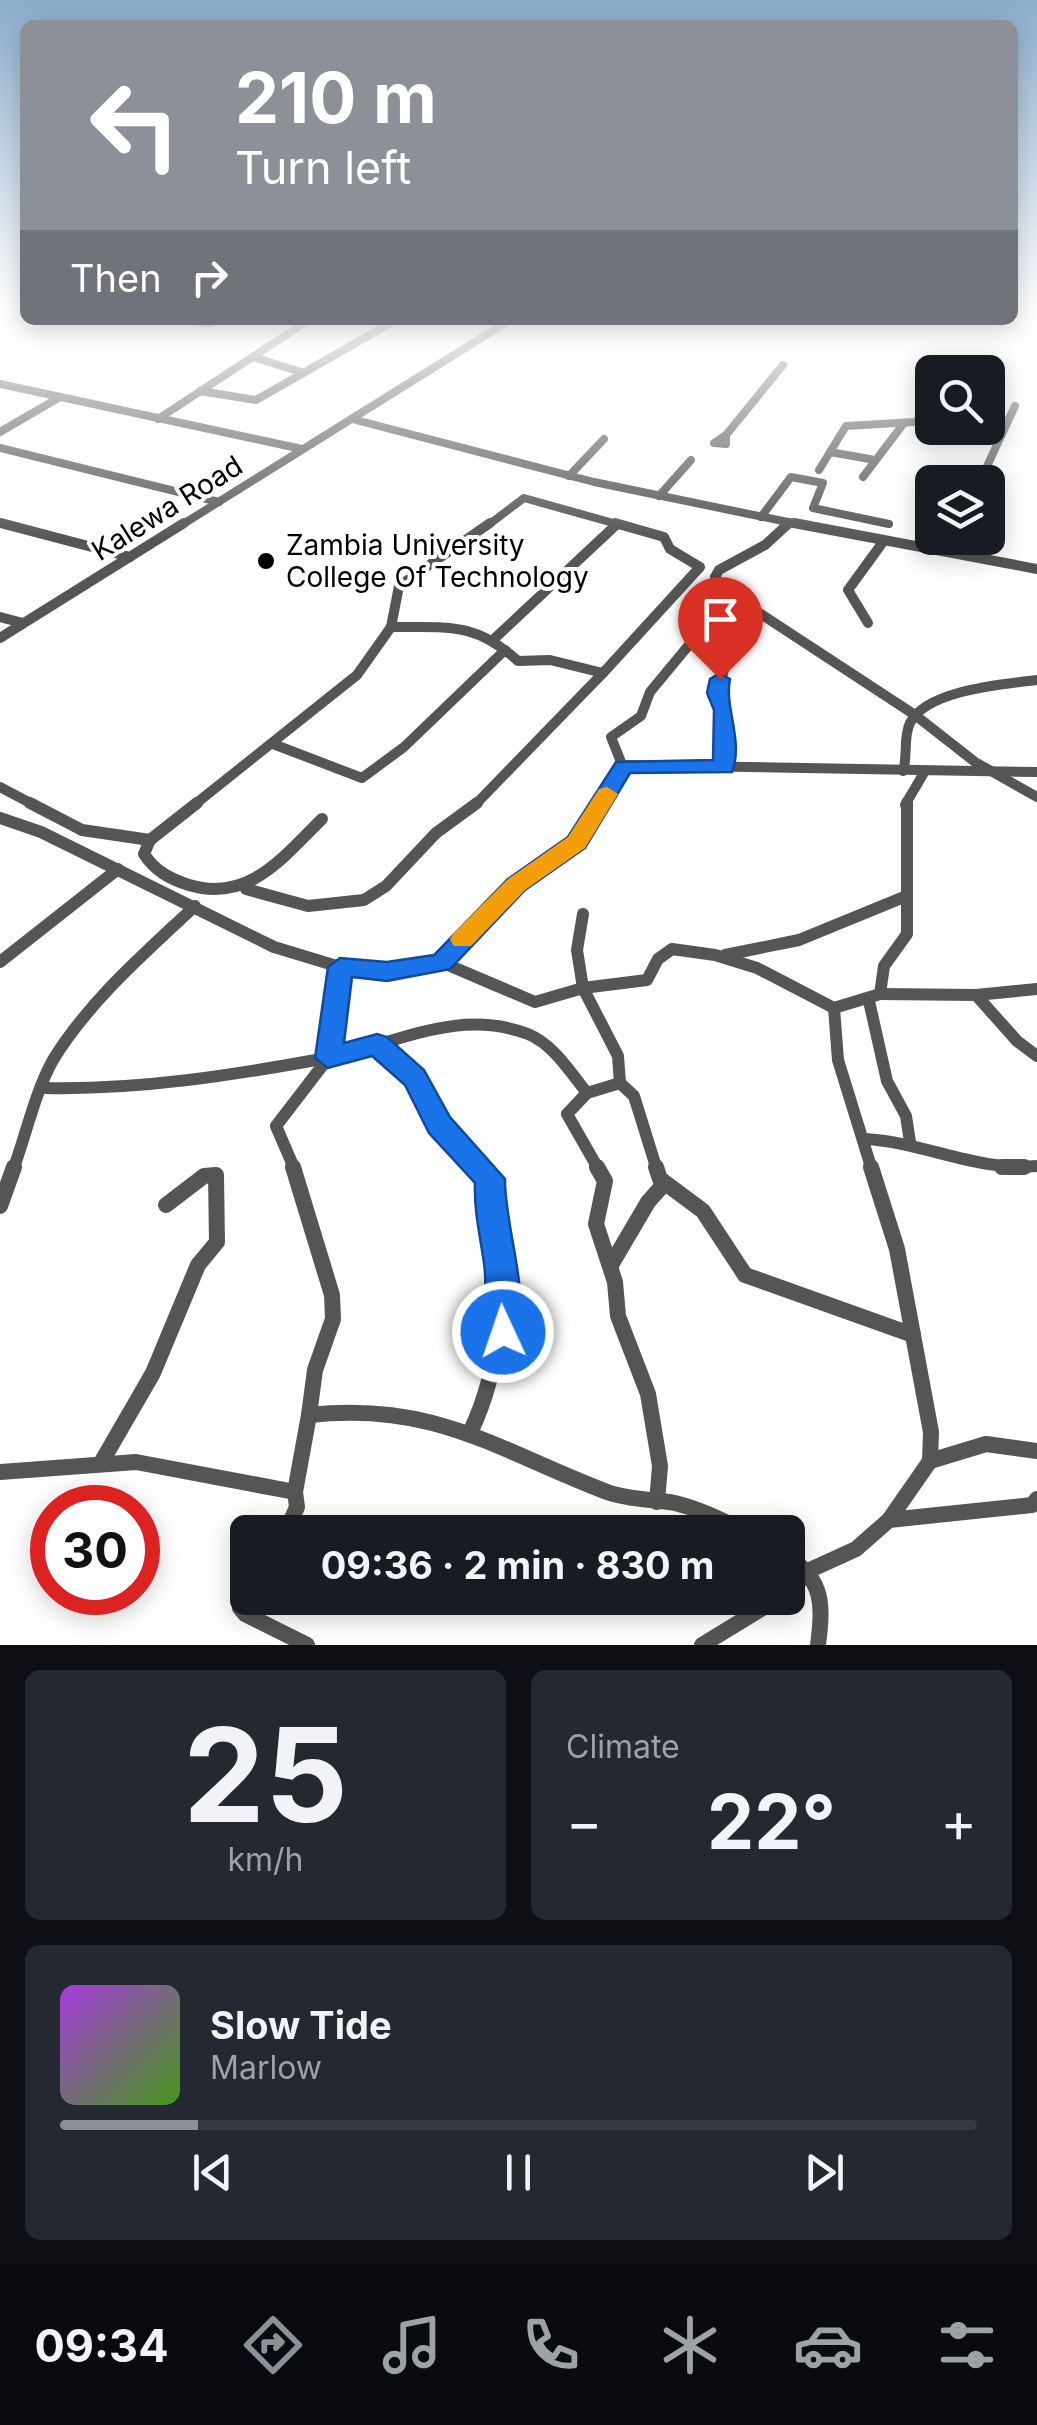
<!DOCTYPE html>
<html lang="en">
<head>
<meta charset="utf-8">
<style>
	body { margin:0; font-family:Inter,sans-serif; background:#242831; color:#f1f3f6; height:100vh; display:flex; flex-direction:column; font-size:38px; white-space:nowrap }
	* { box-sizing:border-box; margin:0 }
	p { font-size:32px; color:#9ea1a6 }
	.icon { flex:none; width:55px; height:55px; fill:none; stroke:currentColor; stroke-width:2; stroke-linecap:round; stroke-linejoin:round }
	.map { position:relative; height:1645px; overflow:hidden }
	.details { display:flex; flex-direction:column; gap:25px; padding:25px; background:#0d0f14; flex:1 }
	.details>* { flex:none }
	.hud { position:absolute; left:20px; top:20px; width:998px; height:305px; border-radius:15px; box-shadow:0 5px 25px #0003; background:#8c9099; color:#fff; overflow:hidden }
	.fabs { position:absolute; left:915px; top:355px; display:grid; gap:20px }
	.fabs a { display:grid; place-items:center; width:90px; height:90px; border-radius:15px; background:#171b24; box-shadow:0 5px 25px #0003; font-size:50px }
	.speed { position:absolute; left:30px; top:1485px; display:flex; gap:20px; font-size:50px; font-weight:700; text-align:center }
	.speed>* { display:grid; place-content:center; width:130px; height:130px; border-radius:50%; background:#171b24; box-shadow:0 5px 25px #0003; line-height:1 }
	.speed .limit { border:15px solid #d22; background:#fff; color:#111 }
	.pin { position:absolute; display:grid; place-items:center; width:85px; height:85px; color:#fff; margin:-102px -42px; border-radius:50% 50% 50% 0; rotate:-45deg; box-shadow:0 0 10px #0007 }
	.pin .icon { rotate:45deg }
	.me { position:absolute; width:110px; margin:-55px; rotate:357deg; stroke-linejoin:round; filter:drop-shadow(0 0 8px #0008) }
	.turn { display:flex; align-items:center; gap:35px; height:210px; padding:0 50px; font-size:45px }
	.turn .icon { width:130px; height:130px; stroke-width:2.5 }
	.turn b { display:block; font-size:70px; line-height:85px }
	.then { display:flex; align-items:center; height:95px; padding:0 50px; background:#0003; gap:20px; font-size:38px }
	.big { font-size:75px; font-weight:700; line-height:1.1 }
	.details .tile { flex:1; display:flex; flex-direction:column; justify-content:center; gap:15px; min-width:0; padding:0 35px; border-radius:15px; background:#242831 }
	.details .dial { align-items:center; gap:0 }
	.dial b { font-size:130px; line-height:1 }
	.song { display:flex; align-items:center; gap:30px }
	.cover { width:120px; height:120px; border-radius:15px; background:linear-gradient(135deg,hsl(280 70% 55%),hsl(100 70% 35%)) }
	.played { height:10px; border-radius:5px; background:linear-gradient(90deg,#8c9099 15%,#363941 15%) }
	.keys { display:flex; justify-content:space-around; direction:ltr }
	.heat { display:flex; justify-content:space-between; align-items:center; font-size:55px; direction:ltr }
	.details .tiles { flex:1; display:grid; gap:25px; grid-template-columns:1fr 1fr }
	.tile:last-child { grid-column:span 2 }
	.trip { position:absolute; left:230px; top:1515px; width:575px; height:100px; border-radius:15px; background:#171b24; box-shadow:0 5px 25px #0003; font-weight:700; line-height:100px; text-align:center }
	.dock { display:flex; height:160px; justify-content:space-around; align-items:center; background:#090b0e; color:#9ea1a6 }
	.dock .icon { width:70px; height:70px }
	.dock .on { color:#8c9099 }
	.dock b { font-size:45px; color:#f1f3f6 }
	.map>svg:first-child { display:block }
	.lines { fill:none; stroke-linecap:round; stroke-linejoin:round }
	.minor-far3 { stroke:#555; stroke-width:8 }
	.minor-far2 { stroke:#555; stroke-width:10 }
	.minor-far1 { stroke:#555; stroke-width:12 }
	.minor { stroke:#555; stroke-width:16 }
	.route { fill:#1a73e8; stroke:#114b97; stroke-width:2.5 }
	.slow { fill:#f59e0b }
	.poi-dot { fill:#000; stroke:#fff; stroke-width:4 }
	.labels { text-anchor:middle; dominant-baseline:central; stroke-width:8; stroke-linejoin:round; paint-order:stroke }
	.far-street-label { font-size:28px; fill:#000; stroke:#fff }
	.far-poi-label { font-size:28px; fill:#000; stroke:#fff; text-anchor:start }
</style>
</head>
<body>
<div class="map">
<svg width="1037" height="1645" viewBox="0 0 1037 1645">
	<rect width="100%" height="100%" fill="#fff"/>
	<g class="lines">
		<g class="minor-far3">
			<polyline points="184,320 208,324 222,320"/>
			<polyline points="253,357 304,373"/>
			<polyline points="0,384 302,449"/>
			<polyline points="200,391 256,400 396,320"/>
			<polyline points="158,419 309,320"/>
			<polyline points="352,419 594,482 807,526"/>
			<polyline points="0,432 60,397"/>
			<polygon points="726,435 726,444 714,443"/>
			<polyline points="726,435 783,365"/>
			<polyline points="0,448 219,502"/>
			<polyline points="830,452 875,460"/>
			<polyline points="819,470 846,426 914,422 932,412"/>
			<polyline points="569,476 604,439"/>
			<polyline points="863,477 904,423"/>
			<polyline points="974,482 982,477 1015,406"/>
			<polyline points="659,496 691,460"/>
			<polyline points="761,517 791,477 823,483 813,508 889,524"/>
			<polyline points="0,523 11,526"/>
			<polyline points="180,526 510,320"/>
			<polyline points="487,526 524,498 624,526"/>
			<polyline points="786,526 789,523"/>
		</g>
		<g class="minor-far2">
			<polyline points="1,523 130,557"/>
			<polyline points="789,523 765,545 719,570 715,577 718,586 915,715 975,762 1037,797"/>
			<polyline points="794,523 1037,569"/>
			<polyline points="0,617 23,623"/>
			<polyline points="868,623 848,590 883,542"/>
			<path d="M 391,627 C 447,628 474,621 518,661 L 550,660 L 603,673 L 700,567 L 670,549 L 664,537 L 615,523"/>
			<polyline points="391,627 399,586 490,523"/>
			<polyline points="0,638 184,523"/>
			<polyline points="494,639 616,525"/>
			<polyline points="273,744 362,778 404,747 505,650"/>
			<polyline points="623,767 611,737 641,716 650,692 713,616 705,601 718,586"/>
			<polyline points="724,767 724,710 717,693 728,656 759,616"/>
			<path d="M 903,771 C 908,756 903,737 910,723 C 926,690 1004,684 1037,680"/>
			<polyline points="0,787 34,805"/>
			<polyline points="194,805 357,675 391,627"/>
			<polyline points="475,805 603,673"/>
			<polyline points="599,805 628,765 1037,772"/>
			<polyline points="905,805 925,771"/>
		</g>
		<g class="minor-far1">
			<polyline points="30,803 82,830 150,840 197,803"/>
			<polyline points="0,818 41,832 274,947 340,967 387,971 441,962 517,884 576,842 600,803"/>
			<path d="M 150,840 L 144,854 C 155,871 170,879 189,885 C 249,903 283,857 322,819"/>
			<polyline points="246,889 308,906 364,900 386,886 436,833 477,803"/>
			<polyline points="583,914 577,950 583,988 647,980 658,959 672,949 715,955 757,968 834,1008 880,994 884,966 907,934 907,803"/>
			<polyline points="725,955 799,940 904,897"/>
			<polyline points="0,962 118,869"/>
			<polyline points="441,962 535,1002 583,988 618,1056 620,1083 634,1096 657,1170"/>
			<polyline points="880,994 976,995 1037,989"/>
			<polyline points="976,995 1017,1041 1037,1056"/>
			<polyline points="869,1001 887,1081 906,1116 910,1142"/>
			<polyline points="834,1008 838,1060 872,1170"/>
			<polyline points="377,1044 415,1078 439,1125 481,1170"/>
			<path d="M 45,1088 C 140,1090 234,1075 327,1058 C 395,1045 457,1007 528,1034 C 553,1044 571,1073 587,1093"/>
			<path d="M 865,1139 C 924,1142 977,1172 1037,1166"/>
			<path d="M 13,1170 C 26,1135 35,1092 53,1060 C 89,1001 145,953 195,906"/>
			<polyline points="295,1170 276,1126 329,1057 340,967"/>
			<polyline points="599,1170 567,1114 587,1093 620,1083"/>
		</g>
		<g class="minor">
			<path d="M 293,1167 L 332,1295 L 333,1319 L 315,1370 L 309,1415 C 434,1401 497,1450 607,1492 C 629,1500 653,1499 675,1503 C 700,1509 723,1521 746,1532"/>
			<polyline points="597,1167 605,1181 596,1224 615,1282 618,1316 648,1394 660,1466 657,1502"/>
			<polyline points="656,1167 660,1179 703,1211 745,1275 913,1335"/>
			<polyline points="1002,1167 1024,1167"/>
			<polyline points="0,1206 14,1167"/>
			<polyline points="611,1265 648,1202 664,1184"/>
			<path d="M 470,1433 C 513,1342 496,1274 490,1179 L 479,1167"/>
			<polyline points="930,1461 986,1444 1037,1451"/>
			<polyline points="101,1463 153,1373 198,1265 217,1242 216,1175 204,1176 166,1205"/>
			<polyline points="0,1472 136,1462 295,1492 309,1415"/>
			<polyline points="889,1520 1032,1505 1037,1499"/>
			<polyline points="286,1532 297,1507 295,1492"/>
			<path d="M 788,1557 C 824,1580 823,1605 818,1645"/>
			<polyline points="248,1588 240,1608 245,1614 307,1645"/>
			<polyline points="788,1592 810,1570 856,1549 889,1520 930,1461 931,1432 897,1249 871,1167"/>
			<polyline points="702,1645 779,1598"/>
		</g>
	</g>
	<linearGradient id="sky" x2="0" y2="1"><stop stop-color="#8cadcc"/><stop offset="0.57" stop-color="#fff"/><stop offset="1" stop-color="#fff" stop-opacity="0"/></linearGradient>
	<rect width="1037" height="541" fill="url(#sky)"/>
	<path class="route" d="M 720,673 L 730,679 C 724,708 744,741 732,772 L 630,773 L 585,848 L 525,890 L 450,969 L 387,981 L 352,977 L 344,1043 L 377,1034 L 387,1037 L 424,1070 L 450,1117 L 505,1179 C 504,1225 533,1302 515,1342 L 503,1346 L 492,1342 C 481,1318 488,1288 484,1263 C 480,1235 474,1211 475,1183 L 429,1133 L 405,1085 L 372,1056 L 328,1068 L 315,1058 L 328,967 L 340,958 L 387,962 L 434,955 L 508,879 L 568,837 L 616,762 L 713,760 L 714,710 L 707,693 L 710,679 Z"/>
	<polygon class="slow" points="607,787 618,794 585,848 525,890 471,946 454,946 450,939 454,933 508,879 568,837 599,789"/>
	<circle class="poi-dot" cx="266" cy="561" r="10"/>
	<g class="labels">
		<g class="far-street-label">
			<text transform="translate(167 508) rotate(-32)">Kalewa Road</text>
		</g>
		<g class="far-poi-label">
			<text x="286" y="545">Zambia University<tspan x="286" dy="32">College Of Technology</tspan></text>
		</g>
	</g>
</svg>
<div class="fabs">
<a><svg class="icon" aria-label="search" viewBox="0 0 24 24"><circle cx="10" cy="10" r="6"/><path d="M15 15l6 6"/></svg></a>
<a><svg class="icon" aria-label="layers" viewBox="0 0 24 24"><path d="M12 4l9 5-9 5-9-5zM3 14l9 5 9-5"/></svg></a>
</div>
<div class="speed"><div class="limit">30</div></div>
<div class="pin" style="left:720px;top:679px;background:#d93025"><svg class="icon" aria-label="arrive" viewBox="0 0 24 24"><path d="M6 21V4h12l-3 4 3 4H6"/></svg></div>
<svg class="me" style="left:503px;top:1332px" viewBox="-20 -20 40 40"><circle r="17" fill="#1a73e8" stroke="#fff" stroke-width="3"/><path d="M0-11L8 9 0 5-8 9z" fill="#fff"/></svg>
<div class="trip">09:36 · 2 min · 830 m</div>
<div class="hud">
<div class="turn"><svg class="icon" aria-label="left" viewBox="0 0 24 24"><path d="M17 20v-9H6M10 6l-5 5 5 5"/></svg><div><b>210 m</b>Turn left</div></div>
<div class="then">Then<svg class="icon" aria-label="right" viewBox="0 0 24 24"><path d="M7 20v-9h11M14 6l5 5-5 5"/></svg></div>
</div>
</div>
<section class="details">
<div class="tiles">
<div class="tile dial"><b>25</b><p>km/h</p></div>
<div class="tile"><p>Climate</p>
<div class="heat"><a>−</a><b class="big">22°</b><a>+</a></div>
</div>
<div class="tile">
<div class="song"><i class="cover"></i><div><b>Slow Tide</b><p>Marlow</p></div></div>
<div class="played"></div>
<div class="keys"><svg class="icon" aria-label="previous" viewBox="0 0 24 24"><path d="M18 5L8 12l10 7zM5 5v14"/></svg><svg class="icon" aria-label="pause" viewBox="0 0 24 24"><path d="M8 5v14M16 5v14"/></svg><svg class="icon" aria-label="next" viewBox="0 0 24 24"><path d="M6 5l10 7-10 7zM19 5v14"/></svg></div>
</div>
</div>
</section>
<nav class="dock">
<b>09:34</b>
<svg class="icon on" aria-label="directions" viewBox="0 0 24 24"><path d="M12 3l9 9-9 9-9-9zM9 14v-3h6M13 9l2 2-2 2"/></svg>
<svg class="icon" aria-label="music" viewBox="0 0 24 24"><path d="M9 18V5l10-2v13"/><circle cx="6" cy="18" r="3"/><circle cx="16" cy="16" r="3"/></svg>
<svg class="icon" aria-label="phone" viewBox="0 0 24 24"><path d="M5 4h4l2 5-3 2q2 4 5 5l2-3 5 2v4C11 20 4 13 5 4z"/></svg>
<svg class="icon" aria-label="climate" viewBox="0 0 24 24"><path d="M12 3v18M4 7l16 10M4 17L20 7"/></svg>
<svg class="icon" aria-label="car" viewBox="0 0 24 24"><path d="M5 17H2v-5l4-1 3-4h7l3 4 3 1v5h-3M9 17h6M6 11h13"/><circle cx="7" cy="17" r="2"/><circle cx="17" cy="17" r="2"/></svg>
<svg class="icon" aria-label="filters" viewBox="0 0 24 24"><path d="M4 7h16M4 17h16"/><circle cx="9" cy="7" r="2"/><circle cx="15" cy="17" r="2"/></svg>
</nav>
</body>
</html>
